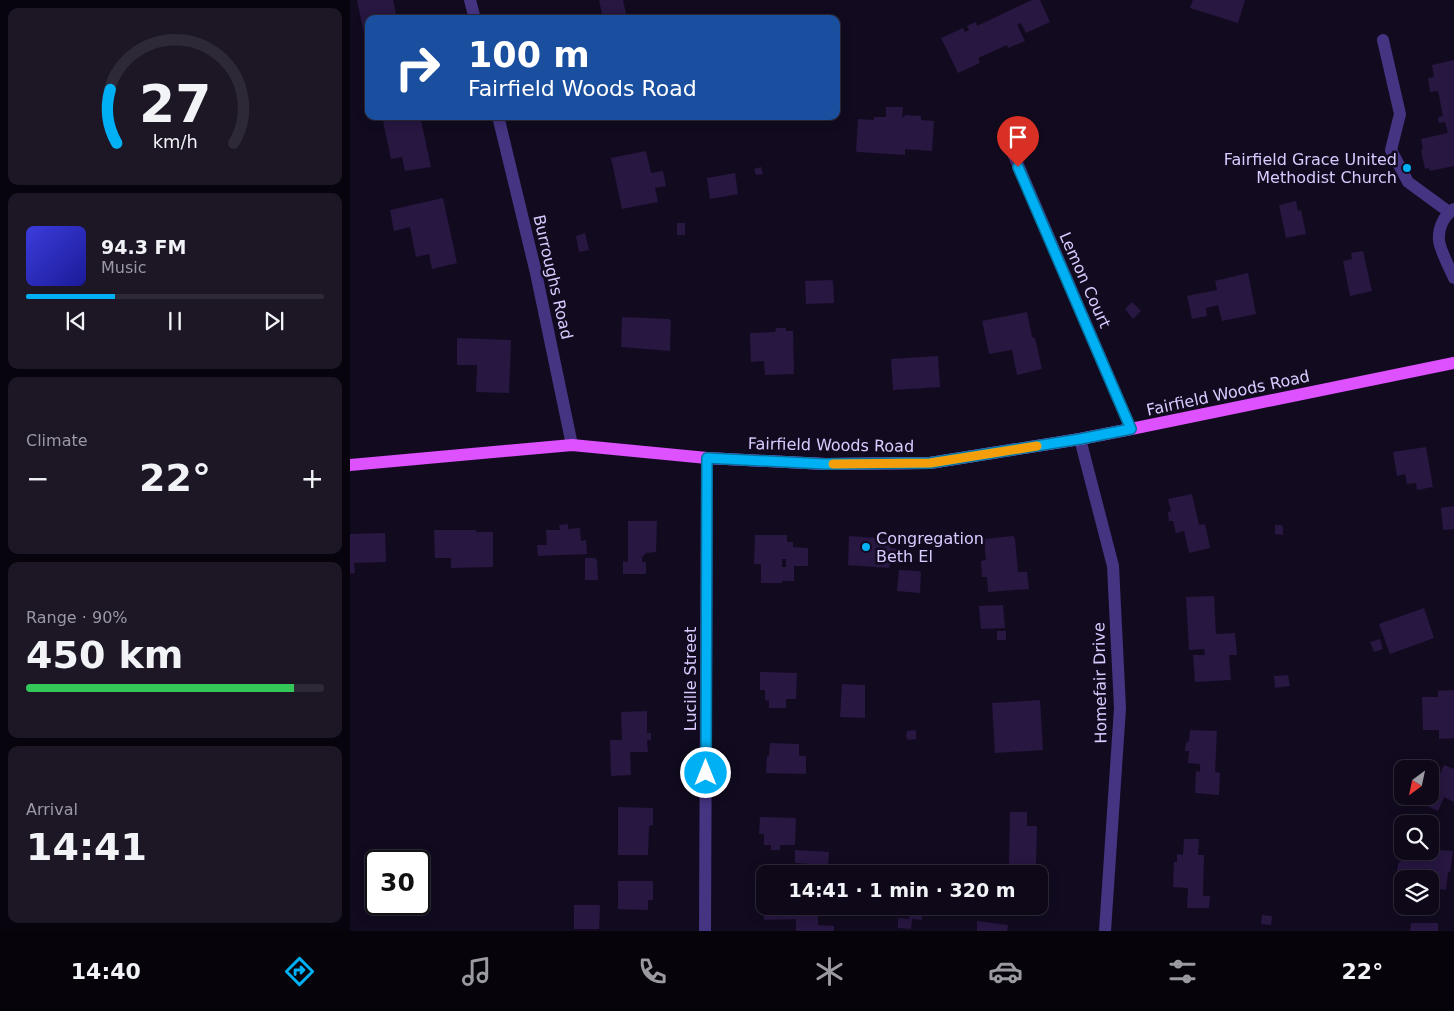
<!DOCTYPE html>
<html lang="en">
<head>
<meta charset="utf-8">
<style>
	body { margin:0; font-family:"DejaVu Sans",sans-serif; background:#1c1625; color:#f1f3f6; height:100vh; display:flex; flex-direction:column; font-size:19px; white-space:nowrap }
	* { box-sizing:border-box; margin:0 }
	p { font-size:16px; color:#9b9aa2 }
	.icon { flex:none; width:28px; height:28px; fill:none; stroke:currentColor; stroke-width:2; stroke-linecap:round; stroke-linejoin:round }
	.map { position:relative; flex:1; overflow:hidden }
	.panel { display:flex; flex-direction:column; gap:8px; padding:8px; background:#08040d; width:350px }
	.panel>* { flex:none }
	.top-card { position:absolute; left:15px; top:15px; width:475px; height:105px; border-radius:10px; box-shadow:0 2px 12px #0003,0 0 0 1px #2e2937; background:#1a4fa0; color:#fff; overflow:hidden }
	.needle { width:32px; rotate:213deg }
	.buttons { position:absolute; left:1044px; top:760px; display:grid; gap:10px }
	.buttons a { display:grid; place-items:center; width:45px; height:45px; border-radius:10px; background:#0e0818; box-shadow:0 2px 12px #0003,0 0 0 1px #2e2937; font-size:25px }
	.speed { position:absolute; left:15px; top:850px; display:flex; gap:10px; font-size:25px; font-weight:700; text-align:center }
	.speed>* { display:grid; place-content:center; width:65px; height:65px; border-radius:50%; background:#0e0818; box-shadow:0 2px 12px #0003,0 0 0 1px #2e2937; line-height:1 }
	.speed .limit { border:2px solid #111; border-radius:8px; background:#fff; color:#111 }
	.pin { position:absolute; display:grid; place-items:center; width:42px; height:42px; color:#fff; margin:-51px -21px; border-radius:50% 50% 50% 0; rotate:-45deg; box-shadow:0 0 5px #0007 }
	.pin .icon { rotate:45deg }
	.me { position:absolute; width:55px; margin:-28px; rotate:0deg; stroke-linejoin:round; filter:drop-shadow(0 0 4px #0008) }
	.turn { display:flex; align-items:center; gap:18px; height:105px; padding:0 20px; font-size:22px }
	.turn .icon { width:65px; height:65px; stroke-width:2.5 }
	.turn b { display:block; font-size:35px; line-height:42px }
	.big { font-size:38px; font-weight:600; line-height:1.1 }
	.panel .tile { flex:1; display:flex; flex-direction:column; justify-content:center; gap:8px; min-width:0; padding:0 18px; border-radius:10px; background:#1c1625 }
	.panel .dial { align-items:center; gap:0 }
	.dial svg { height:130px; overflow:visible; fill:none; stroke:#2e2937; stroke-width:7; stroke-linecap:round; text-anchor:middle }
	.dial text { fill:#f1f3f6; stroke:none }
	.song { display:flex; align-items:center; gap:15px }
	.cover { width:60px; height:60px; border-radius:8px; background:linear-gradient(135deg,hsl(240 70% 55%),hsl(240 70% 35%)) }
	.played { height:5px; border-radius:2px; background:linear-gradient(90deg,#00b0f5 30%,#2e2937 30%) }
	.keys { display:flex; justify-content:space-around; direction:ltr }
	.heat { display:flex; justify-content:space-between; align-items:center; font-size:28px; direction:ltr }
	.charge { height:8px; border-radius:4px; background:linear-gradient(90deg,#34c759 90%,#2e2937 0) }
	.trip { position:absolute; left:406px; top:865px; width:292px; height:50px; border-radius:10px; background:#0e0818; box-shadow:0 2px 12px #0003,0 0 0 1px #2e2937; font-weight:600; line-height:50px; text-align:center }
	.tab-bar { display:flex; height:80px; justify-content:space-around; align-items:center; background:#06030a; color:#9b9aa2 }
	.tab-bar .icon { width:35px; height:35px }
	.tab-bar .on { color:#00b0f5 }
	.tab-bar b { font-size:22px; color:#f1f3f6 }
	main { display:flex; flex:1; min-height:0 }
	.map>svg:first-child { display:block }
	.building { fill:#271741; fill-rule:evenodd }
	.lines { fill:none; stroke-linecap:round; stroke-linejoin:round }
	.minor { stroke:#453481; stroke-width:12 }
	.major { stroke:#dd51ff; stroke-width:12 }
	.route-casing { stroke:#00729f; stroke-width:12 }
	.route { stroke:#00b0f5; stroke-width:9 }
	.slow { stroke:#f59e0b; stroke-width:9 }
	.poi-dot { fill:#00b0f5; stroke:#120b20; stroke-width:2 }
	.labels { text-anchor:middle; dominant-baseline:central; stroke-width:5; stroke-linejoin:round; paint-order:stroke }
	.poi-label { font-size:16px; fill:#dacaff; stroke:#120b20; text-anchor:end }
	.street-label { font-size:16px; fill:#dacaff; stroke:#120b20 }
</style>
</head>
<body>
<main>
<section class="panel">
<div class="tile dial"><svg viewBox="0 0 100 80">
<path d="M14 69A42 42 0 1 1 86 69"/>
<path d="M14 69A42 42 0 0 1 10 36" stroke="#00b0f5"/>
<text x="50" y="56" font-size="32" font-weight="700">27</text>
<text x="50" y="72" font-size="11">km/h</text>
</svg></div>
<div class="tile">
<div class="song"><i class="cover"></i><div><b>94.3 FM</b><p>Music</p></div></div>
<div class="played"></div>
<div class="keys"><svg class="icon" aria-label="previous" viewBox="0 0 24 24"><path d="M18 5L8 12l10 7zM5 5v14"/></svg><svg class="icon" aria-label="pause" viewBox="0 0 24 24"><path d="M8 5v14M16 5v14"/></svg><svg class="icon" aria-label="next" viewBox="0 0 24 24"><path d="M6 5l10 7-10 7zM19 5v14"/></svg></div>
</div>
<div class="tile"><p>Climate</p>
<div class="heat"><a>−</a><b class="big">22°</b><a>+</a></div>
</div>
<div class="tile"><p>Range · 90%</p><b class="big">450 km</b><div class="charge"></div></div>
<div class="tile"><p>Arrival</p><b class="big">14:41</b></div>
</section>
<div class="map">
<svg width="1104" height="931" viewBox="0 0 1104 931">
	<rect width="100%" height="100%" fill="#120b20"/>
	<g class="building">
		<polygon points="7,0 43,0 47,19 19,19 19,43 16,43"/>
		<polygon points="249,0 273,0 277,19 253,19"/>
		<polygon points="682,0 690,0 700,22 676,33 671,23 667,25 675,41 658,48 657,45 628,58 630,63 608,73 591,38 613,28 615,32 619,30 617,26 626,22 627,26"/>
		<polygon points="843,0 895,0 888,23 840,8"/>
		<polygon points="1104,60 1104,166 1080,171 1079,168 1075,169 1071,150 1073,149 1071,139 1098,133 1095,122 1089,123 1088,117 1093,116 1088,91 1080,92 1078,78 1084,77 1082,65"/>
		<polygon points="536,107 553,107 552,118 556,115 571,116 571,120 584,121 582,151 555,149 555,155 508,152 506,151 508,119 524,120 524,117 536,117"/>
		<polygon points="32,116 70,116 81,167 55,171 52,157 41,159"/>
		<polygon points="296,151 301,173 313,171 316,186 305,188 308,202 272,209 261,158"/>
		<polygon points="411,167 413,174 406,175 404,169"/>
		<polygon points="385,173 388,194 360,199 357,178"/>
		<polygon points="93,198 107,263 82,269 79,254 66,257 60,227 44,231 40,210"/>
		<polygon points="946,201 948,211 951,210 956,234 936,238 929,205"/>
		<rect x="327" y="223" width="8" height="12"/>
		<polygon points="235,233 239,250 229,252 226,236"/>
		<polygon points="1013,251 1022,291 1000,296 993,261 1002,259 1001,253"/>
		<polygon points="898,273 906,314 872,321 868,305 856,308 857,316 842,319 837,296 867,290 865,281"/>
		<polygon points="481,280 483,281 484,303 456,304 455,281"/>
		<polygon points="782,302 791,311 783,319 775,309"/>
		<polygon points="677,312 682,337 685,338 692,369 667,375 662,350 639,354 632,321"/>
		<polygon points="272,317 319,319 321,321 320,351 271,347"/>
		<polygon points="426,328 436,328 436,331 443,331 444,374 415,375 414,361 401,362 400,333 425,332"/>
		<polygon points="107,338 161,340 159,393 126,392 127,365 107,365"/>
		<polygon points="588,356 590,387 543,390 541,359"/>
		<polygon points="1076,447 1083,487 1067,490 1066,483 1057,484 1055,474 1047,476 1043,452"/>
		<polygon points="842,494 849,525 855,524 860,548 839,553 834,531 826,533 823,521 819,521 818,512 821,511 818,499"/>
		<polygon points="1104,506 1104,529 1093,530 1091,508"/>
		<polygon points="278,521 307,521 306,552 296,553 292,557 292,562 296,562 296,574 273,574 273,561 278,562"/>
		<polygon points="218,524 218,529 230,528 231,541 236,540 237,554 188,556 187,545 197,545 196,530 210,530 209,525"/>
		<polygon points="925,525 931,525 933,527 933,535 925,534"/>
		<polygon points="84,530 126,530 126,532 143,532 143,567 101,568 101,558 85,558"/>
		<polygon points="35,533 36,562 4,563 5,573 0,574 0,534"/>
		<path d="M 405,535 L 437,535 L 437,542 L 443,542 L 443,547 L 458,548 L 458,566 L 444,566 L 444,581 L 432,581 L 432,583 L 411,583 L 411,564 L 404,564 ZM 432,559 L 436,559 L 436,567 L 432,567 Z"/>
		<polygon points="499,536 541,539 540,548 550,549 549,564 540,563 539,568 498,565"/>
		<polygon points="663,536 665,539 668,572 677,572 679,589 638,592 637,577 632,577 631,561 636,560 634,539"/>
		<polygon points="235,558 245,558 247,560 248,580 235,580"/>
		<polygon points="549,570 569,571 571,573 570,593 547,591"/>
		<polygon points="864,596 866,634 885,633 887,655 879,655 881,680 845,682 843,655 855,655 854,649 839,650 836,597"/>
		<polygon points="653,605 655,628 631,629 629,606"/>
		<polygon points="1074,608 1084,638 1040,654 1029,624"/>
		<rect x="647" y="631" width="9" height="9"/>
		<polygon points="1030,639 1033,649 1024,652 1020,642"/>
		<polygon points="410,672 447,673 446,699 436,699 436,708 419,708 419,701 415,700 415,690 410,690"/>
		<polygon points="938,675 940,686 925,688 924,676"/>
		<polygon points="492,684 515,685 515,718 490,717"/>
		<polygon points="1104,690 1104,738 1089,739 1089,730 1073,730 1072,697 1088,697 1088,691"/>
		<polygon points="690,700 693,750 645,753 642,703"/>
		<polygon points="297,711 297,733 301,733 301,740 297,740 298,752 280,752 281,775 261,776 260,740 272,740 271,712"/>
		<polygon points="563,730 566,731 566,739 558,740 556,736 557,731"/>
		<polygon points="840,730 867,731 865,772 870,773 869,795 845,793 846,771 850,772 850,764 838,763 839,751 835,751 836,743 839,741"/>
		<polygon points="420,743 449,744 449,756 456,756 456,774 416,773 417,756 419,756"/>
		<polygon points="1094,765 1104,769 1104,802 1094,797 1088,811 1059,798 1060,796 1080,796 1080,786 1084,788"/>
		<polygon points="268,807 303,808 303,825 299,826 298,855 268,855"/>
		<polygon points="660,812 677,812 677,826 687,826 686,864 659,864"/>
		<polygon points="410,817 446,818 445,845 430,845 430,850 421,850 421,845 414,845 414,834 409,834"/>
		<polygon points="834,839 849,839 848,855 854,855 853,896 860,896 859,908 837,908 838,888 823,887 824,862 827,862 827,854 833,855"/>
		<polygon points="1080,849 1103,851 1100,872 1098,872 1096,890 1080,888 1080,879 1052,879 1052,885 1046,884 1048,864 1051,861 1052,851 1080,851"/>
		<polygon points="445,850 479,852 478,865 445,863"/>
		<polygon points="563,869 565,874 551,874"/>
		<polygon points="268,881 303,881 303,900 298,900 298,910 268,909"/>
		<polygon points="409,891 415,891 415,906 446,906 446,915 452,915 452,907 468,907 468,925 484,926 484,931 446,931 446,919 414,920 414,907 407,907 407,900 409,900"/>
		<polygon points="224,905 250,905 249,929 224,929"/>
		<polygon points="560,906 574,906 572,920 562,919 561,929 548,928 548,918 559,919"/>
		<polygon points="545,907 556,908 558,909 558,916 545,915"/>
		<polygon points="912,915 922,916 921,925 911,924"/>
		<polygon points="627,921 658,925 657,931 627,931"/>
		<polygon points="1061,923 1088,923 1088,931 1060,931"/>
	</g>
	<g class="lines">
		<g class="minor">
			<polyline points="120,0 125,19"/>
			<polyline points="1033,40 1050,114 1041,150 1058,182 1099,212"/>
			<polyline points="148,116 186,273 222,445"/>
			<polyline points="659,144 781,429"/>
			<path d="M 1104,209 C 1094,215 1088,228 1089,240 C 1089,248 1100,269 1104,278"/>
			<polyline points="730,439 763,566 770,708 755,931"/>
			<polyline points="355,931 357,458"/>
		</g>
		<polyline class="major" points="0,465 222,445 357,458 475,464 580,463 730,439 781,429 1104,363"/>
	</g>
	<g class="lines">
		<defs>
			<polyline id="route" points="356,773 357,458 475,464 580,463 730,439 781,429 668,167"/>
		</defs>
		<use href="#route" class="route-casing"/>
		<use href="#route" class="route"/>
		<polyline class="slow" points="483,464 580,463 687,446"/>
	</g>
	<g class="poi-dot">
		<circle cx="1057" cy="168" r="5"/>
		<circle cx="516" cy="547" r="5"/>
	</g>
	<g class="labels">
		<g class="poi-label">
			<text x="1047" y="159">Fairfield Grace United<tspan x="1047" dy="18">Methodist Church</tspan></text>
			<text x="526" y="538" text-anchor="start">Congregation<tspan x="526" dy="18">Beth El</tspan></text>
		</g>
		<g class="street-label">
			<text transform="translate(203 277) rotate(77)">Burroughs Road</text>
			<text transform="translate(735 280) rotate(66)">Lemon Court</text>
			<text transform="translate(878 393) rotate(-12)">Fairfield Woods Road</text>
			<text transform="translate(481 445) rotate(1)">Fairfield Woods Road</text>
			<text transform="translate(340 679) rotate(-90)">Lucille Street</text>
			<text transform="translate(750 683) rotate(-91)">Homefair Drive</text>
		</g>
	</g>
</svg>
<div class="buttons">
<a><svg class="needle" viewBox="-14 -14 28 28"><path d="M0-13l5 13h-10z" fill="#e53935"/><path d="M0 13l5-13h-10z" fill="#9b9aa2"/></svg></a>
<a><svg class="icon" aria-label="search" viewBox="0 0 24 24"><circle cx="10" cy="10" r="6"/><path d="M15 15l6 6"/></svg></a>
<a><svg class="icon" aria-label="layers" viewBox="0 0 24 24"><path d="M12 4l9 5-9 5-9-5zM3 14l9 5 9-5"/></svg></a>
</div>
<div class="speed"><div class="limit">30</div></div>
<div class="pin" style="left:668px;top:167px;background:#d93025"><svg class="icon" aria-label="arrive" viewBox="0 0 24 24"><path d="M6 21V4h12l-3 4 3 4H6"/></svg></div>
<svg class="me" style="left:356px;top:773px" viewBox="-20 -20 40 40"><circle r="17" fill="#00b0f5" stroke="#fff" stroke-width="3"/><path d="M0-11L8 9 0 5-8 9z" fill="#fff"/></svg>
<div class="trip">14:41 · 1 min · 320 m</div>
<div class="top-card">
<div class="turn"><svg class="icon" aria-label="right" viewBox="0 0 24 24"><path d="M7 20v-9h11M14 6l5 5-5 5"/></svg><div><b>100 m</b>Fairfield Woods Road</div></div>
</div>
</div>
</main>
<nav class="tab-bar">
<b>14:40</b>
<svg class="icon on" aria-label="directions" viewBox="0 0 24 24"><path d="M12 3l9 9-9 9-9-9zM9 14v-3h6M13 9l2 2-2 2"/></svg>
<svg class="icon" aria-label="music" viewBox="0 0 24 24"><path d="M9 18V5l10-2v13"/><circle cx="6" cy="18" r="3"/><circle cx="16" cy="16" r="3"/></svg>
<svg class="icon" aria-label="phone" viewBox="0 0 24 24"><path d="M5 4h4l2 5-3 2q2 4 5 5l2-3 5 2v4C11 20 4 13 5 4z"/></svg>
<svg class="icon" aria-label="climate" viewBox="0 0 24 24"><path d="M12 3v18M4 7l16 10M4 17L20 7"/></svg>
<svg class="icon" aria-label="car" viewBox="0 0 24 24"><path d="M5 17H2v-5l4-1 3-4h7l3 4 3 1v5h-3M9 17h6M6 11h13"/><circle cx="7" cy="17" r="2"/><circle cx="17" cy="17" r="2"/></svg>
<svg class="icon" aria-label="filters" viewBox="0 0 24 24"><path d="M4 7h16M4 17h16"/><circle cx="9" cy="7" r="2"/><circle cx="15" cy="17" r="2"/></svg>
<b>22°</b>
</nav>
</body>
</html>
